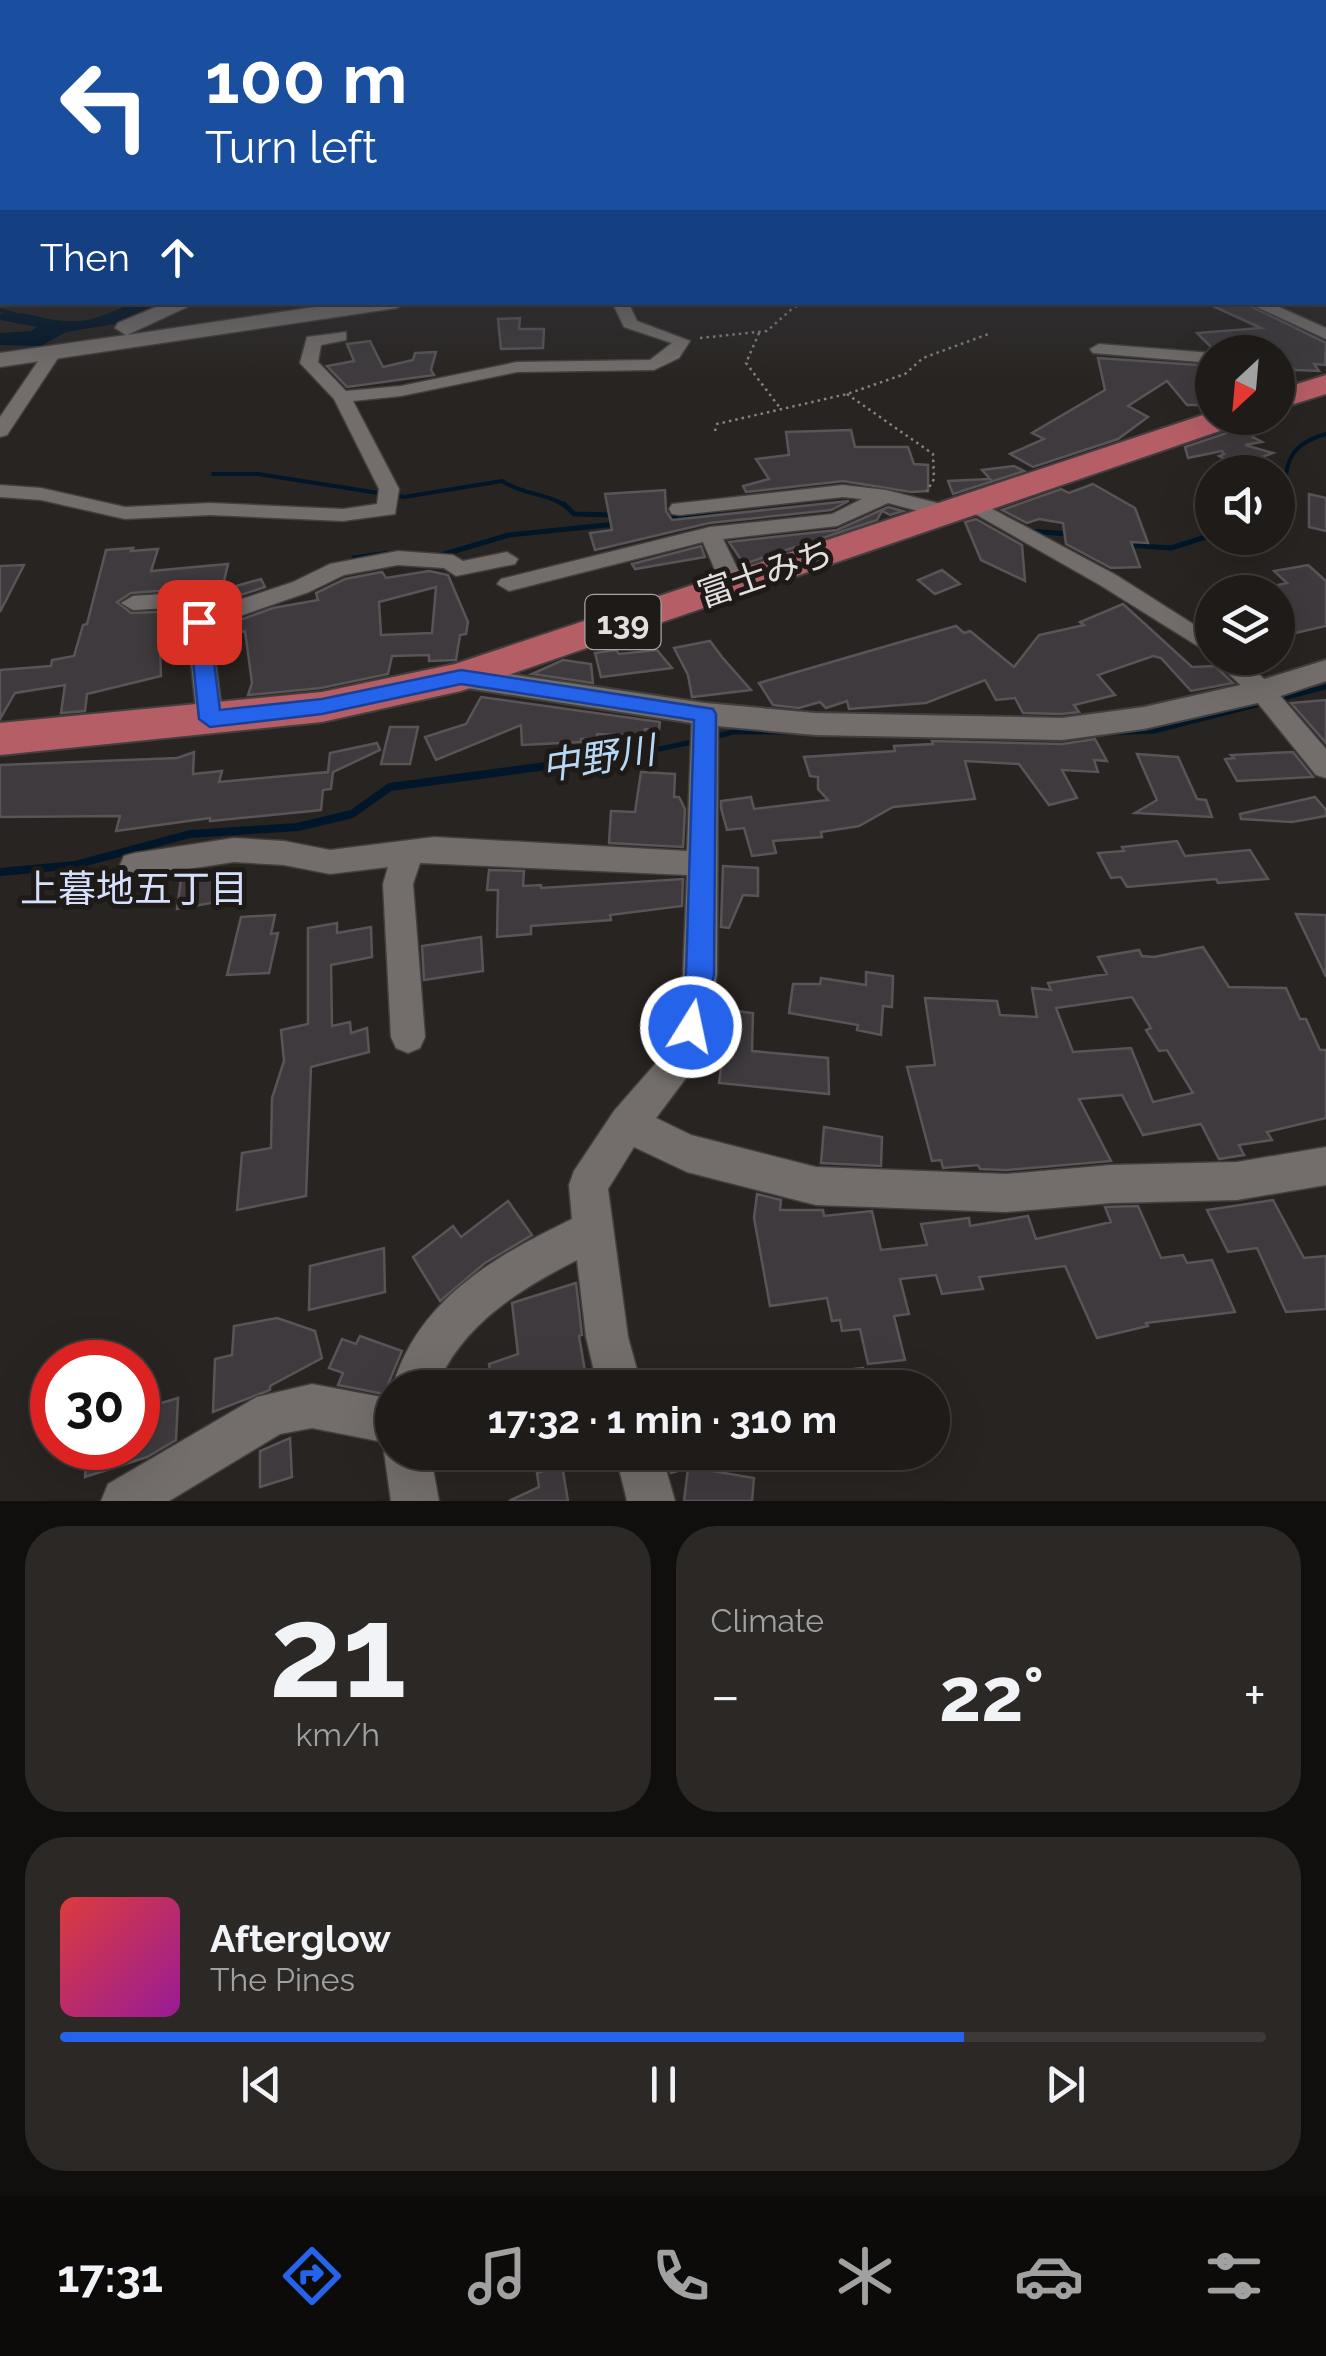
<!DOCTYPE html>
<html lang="en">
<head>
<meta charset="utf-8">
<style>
	body { margin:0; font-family:Raleway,"Noto Sans JP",sans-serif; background:#2b2826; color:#f1f3f6; height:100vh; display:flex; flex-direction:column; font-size:38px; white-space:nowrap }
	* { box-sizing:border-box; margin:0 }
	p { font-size:32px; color:#a1a1a2 }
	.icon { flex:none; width:55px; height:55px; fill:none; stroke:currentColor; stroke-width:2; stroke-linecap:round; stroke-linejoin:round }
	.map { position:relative; height:1501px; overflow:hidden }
	.drawer { display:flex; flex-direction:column; gap:25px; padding:25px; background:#100f0e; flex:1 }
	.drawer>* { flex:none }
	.guide { position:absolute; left:0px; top:0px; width:1328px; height:305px; box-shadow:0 10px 40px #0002,0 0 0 2px #3c3938; background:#1a4fa0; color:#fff; overflow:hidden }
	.needle { width:65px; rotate:206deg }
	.buttons { position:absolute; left:1195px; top:335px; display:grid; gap:20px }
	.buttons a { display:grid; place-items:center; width:100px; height:100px; border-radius:50%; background:#1e1b19; box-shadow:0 10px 40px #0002,0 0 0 2px #3c3938; font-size:50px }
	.speed { position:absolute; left:30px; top:1340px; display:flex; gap:20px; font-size:50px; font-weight:700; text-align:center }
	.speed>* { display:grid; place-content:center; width:130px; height:130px; border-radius:50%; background:#1e1b19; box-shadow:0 10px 40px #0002,0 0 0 2px #3c3938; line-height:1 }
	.speed .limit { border:15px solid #d22; background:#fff; color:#111 }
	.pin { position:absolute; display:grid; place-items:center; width:85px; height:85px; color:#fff; margin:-42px; border-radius:20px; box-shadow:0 5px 15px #0006 }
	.me { position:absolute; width:110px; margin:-55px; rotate:10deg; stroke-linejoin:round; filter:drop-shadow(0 0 8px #0008) }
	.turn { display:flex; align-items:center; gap:35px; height:210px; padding:0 40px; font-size:45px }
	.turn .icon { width:130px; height:130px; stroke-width:2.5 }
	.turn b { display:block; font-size:70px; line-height:85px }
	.then { display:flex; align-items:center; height:95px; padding:0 40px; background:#0003; gap:20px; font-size:38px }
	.big { font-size:75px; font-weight:700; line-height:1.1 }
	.drawer .card { flex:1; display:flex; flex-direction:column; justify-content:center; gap:15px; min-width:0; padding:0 35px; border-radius:40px; background:#2b2826 }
	.drawer .dial { align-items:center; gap:0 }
	.dial b { font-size:130px; line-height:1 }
	.song { display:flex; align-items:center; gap:30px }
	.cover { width:120px; height:120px; border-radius:15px; background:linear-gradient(135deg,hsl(0 70% 55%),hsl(300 70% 35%)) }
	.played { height:10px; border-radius:5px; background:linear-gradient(90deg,#2563eb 75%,#3c3938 75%) }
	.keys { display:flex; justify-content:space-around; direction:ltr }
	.heat { display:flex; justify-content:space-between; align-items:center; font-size:55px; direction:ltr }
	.drawer .tiles { flex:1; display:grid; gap:25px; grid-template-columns:1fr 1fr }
	.card:last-child { grid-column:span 2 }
	.trip { position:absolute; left:375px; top:1370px; width:575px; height:100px; border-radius:50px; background:#1e1b19; box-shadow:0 10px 40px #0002,0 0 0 2px #3c3938; font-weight:700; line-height:100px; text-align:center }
	.tab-bar { display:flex; height:160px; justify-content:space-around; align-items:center; background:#0c0b0a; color:#a1a1a2 }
	.tab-bar .icon { width:70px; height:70px }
	.tab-bar .active { color:#2563eb }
	.tab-bar b { font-size:45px; color:#f1f3f6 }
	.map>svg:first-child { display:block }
	.water { fill:#011628 }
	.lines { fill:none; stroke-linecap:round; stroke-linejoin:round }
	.stream-far2 { stroke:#011628; stroke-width:4 }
	.stream-far1 { stroke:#011628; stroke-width:5 }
	.stream { stroke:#011628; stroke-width:8 }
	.building { fill:#3e3a3d; stroke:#585457; stroke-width:2.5; fill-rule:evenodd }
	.minor-casing { stroke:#423f3e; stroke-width:3 }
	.tertiary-casing { stroke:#423f3e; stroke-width:4 }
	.secondary-casing { stroke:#423f3e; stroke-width:3 }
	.trunk-casing { stroke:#423f3e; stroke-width:4 }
	.motorway-casing { stroke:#423f3e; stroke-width:3 }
	.path { stroke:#858280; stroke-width:2.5; stroke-dasharray:2.5 4; stroke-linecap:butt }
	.minor { fill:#736e6b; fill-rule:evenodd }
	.tertiary { fill:#736e6b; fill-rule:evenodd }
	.secondary { fill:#736e6b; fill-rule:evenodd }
	.trunk { fill:#b65e66; fill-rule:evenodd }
	.motorway { fill:#c75a64; fill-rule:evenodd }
	.route { fill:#2563eb; stroke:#184099; stroke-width:2.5 }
	.labels { text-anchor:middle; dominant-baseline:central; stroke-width:10; stroke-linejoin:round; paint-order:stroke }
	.shield { fill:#1e1a18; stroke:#a7a4a3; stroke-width:2.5 }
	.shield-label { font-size:32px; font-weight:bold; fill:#e2dfde }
	.street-label { font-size:35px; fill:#e2dfde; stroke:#1e1a18 }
	.water-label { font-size:38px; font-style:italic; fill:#b7d8f5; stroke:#1e1a18 }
	.neighbourhood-label { font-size:38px; fill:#d6dffc; stroke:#1e1a18 }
</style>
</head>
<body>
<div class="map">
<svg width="1326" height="1501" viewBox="0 0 1326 1501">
	<rect width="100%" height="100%" fill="#282421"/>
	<path class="water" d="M 135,302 L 160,303 L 115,324 L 66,332 L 41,346 L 0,345 L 0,333 L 31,331 L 37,327 L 0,320 L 0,314 C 27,310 38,319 64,321 C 89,324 112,312 135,302 Z"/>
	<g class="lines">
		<g class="stream-far2">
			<polyline points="0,310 14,314"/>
			<path d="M 213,474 L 258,474 L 404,497 L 502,481 C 523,495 552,494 566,507"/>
			<path d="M 1279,507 C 1291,471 1278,448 1326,434"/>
		</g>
		<g class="stream-far1">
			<polyline points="564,504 574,514 613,515"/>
			<polyline points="1278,509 1281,504"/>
			<polyline points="663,518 720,510"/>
			<polyline points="1028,531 1070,534"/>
			<polyline points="1127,545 1171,548 1212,535"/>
			<polyline points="438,556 509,535 616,524"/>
			<polyline points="354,558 390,553"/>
			<polyline points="1108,733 1154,731 1326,687"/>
			<polyline points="714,737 733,732 791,732"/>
			<polyline points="631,755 697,741"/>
		</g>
		<polyline class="stream" points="0,872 75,865 190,834 298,827 352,814 390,787 643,753"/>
	</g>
	<g class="building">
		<polygon points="1204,302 1242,302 1326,343 1325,365 1314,364 1319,371 1295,370 1285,357 1278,357 1278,352 1216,352 1197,333 1261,328"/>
		<polygon points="520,318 519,329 544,329 543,348 501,349 498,319"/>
		<polygon points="370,341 383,367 413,360 415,353 436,352 431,370 434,375 347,387 327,366 354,361 347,344"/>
		<polygon points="1098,358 1212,366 1212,405 1187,405 1167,381 1128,406 1148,417 1118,439 1033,467 1010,454 1044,439 1032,433 1105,390"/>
		<polygon points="1238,429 1262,442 1245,445 1273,453 1238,466 1219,456 1224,454 1222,451 1188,458 1185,447"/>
		<polygon points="851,430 855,447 908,447 914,464 928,465 928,491 911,492 843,481 746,492 743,486 769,479 756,459 789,455 786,432"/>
		<polygon points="1014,466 1024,471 953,494 948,481 990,479 982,470"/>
		<polygon points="1093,484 1135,508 1148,543 1131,542 1140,567 1111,568 1066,544 1063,523 1039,519 1027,523 1002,510 1061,489 1069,493"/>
		<polygon points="665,490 666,511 672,520 849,501 831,510 709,523 595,550 590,533 612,530 605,494"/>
		<polygon points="1309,494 1326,498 1326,531 1309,527"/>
		<polygon points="888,507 903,511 890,515 882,511 877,520 744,564 729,542 837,530"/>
		<polygon points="976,519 1022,545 1025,581 981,560 965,522"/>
		<polygon points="701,546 705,557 635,569 632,564"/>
		<polygon points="133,548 131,551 158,549 151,571 228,564 222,590 261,579 265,587 211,605 208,593 197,588 131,593 117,602 131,613 182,611 185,643 160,648 161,676 87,694 85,711 61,713 65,685 15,693 0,719 0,670 51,666 52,660 74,656 83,625 87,624 106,550"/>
		<polygon points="24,565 0,612 0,566"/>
		<polygon points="1308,565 1326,581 1326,626 1278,637 1278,592 1260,589 1287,583 1274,571"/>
		<polygon points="942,570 960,584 935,594 918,580"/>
		<path d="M 429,571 L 448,575 L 468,622 L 466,634 L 460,635 L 456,660 L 429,661 L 429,655 L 392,656 L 388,674 L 321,688 L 248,695 L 252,683 L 245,631 L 216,638 L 215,629 L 273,608 L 318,600 L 316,593 L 345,579 L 382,572 L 386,578 ZM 436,587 L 432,633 L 381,635 L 379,602 Z"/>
		<polygon points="1123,604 1192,667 1215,666 1233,683 1191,691 1161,658 1153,656 1098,675 1115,695 1074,705 1079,712 1062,714 1023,713 1015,698 996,700 985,680 926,703 849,709 847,701 826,708 820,702 799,708 773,705 759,683 956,626 964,633 970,631 1014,667 1039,635 1084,625 1080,622"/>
		<polygon points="710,641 722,657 751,690 692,697 688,675 674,648"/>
		<polygon points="616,650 619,654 657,650 672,668 601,677 595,653"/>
		<polygon points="563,660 591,664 593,683 532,674"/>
		<polygon points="481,697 660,722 659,730 645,729 643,736 597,734 597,738 581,739 581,742 522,745 521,725 436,760 425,737 466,724"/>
		<polygon points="1326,700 1326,743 1291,703"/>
		<polygon points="390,727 418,727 410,764 381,764"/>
		<polygon points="1095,739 1107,761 1094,760 1098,772 1062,770 1077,798 1049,805 1019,764 965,761 975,799 893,807 859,826 821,832 822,837 773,841 776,853 752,856 744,828 727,830 721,808 721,801 751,797 754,809 828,800 818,789 818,777 810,776 804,757 895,751 894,746 933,744 932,741 1062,744"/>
		<polygon points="377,743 380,750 333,772 331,789 323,790 321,810 210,821 210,818 116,831 120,816 0,817 0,765 177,758 194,752 193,774 222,771 219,782 328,772 330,753"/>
		<polygon points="1293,752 1313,777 1237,781 1225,759 1234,758 1231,755"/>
		<polygon points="1137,754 1178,757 1197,799 1206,800 1212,817 1135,813 1157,800"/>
		<polygon points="641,772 675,774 674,797 679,797 685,809 683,847 609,843 611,811 635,812"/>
		<polygon points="1315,797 1326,810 1326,816 1292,822 1241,819 1240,814"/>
		<polygon points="1177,841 1185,856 1250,850 1268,879 1218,883 1216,879 1127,887 1121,877 1111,878 1098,853 1124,851 1122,847"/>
		<polygon points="723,866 758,868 758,896 743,895 729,928 721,927"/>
		<polygon points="489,870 524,871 523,886 541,885 541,888 683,879 682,906 610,915 611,920 531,926 531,934 497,937 498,890 487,890"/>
		<polygon points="225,871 225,876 236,874 234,899 177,909 181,879"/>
		<polygon points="1296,914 1326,915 1326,977 1308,939"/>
		<polygon points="275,915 271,934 278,933 269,973 227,975 241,917"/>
		<polygon points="337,923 337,933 371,927 372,957 331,965 332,1026 350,1022 351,1033 367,1028 369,1052 311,1067 306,1196 237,1210 242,1153 271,1148 272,1098 284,1061 281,1030 308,1024 308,928"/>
		<polygon points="481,937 483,971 424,980 422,946"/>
		<path d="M 1203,947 L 1229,987 L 1286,988 L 1300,1019 L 1306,1019 L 1320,1050 L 1326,1050 L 1326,1118 L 1267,1132 L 1272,1140 L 1239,1145 L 1244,1155 L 1219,1159 L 1201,1124 L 1143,1135 L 1122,1095 L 1079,1099 L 1111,1161 L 1006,1170 L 980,1169 L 978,1165 L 943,1168 L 941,1160 L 932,1161 L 907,1067 L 935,1065 L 925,998 L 997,1001 L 1000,1015 L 1037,1017 L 1032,988 L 1051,990 L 1048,983 L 1107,974 L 1098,957 L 1139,950 L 1142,956 L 1154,957 ZM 1132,997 L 1151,1028 L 1146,1030 L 1159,1051 L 1167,1050 L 1193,1093 L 1153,1102 L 1131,1048 L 1073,1052 L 1056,1008 Z"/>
		<polygon points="866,972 893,976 892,1007 883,1006 881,1035 857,1030 858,1025 789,1013 793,984 820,984 821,978 866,985"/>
		<polygon points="729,1010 753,1013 752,1051 828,1058 829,1094 719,1083"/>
		<polygon points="824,1127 882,1137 881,1166 821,1163"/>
		<polygon points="757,1194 781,1200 780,1210 823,1210 824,1216 872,1211 881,1250 927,1245 921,1224 969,1218 970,1226 1028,1216 1036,1239 1111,1222 1105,1207 1138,1206 1161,1258 1183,1255 1187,1263 1212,1260 1235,1312 1146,1323 1148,1326 1097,1338 1065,1266 979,1277 983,1289 942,1294 936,1275 900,1279 909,1314 894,1316 905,1360 868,1364 860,1329 842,1331 840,1320 832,1321 827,1298 770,1306 754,1218"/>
		<polygon points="1273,1200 1304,1258 1326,1256 1326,1309 1286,1312 1257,1248 1228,1252 1207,1210"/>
		<polygon points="508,1201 532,1235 485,1263 440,1301 413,1257 453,1226 461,1237"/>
		<polygon points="384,1248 385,1292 309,1310 310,1266"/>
		<polygon points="576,1283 582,1335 579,1336 588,1388 493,1388 489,1364 518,1354 512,1303"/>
		<polygon points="277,1318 315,1331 322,1358 270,1386 270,1390 213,1412 215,1359 232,1355 234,1326"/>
		<polygon points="360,1336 402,1351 384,1394 338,1385 343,1373 329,1368 342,1339 356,1344"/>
		<polygon points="863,1368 867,1388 798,1388 797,1376"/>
		<polygon points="178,1398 176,1440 147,1457 85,1477 87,1448 138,1448 138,1410"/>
		<polygon points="290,1438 292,1477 260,1487 260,1451"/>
		<polygon points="665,1452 688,1452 689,1467 754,1478 752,1501 684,1501 688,1468 671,1473"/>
		<polygon points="562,1465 568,1501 509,1501 539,1487 537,1473"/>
	</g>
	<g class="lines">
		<defs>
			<g id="minor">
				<rect x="1325" y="215" width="1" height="8"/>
				<rect x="0" y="240" width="2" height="8"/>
				<polygon points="612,302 628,302 637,321 690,341 679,358 654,370 517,372 401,396 353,401 399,489 395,514 343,521 210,515 125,519 41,500 0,497 0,485 41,488 125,507 210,503 343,509 377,504 379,489 334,399 300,363 307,337 346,332 346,340 321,345 318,362 346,391 401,386 517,362 650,360 672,343 624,327"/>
				<polygon points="1246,302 1268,302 1326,328 1326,339"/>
				<polygon points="1099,344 1212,353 1212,363 1093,353 1090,349"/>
				<polygon points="53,347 62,352 7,435 0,437 0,417 47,348"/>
				<polygon points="843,485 886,490 953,507 956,512 945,518 888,503 837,526 723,539 745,584 733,591 721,584 703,542 509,591 497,584 501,579 710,527 832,514 862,499 843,497 680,515 672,514 669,509 672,504"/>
				<polygon points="970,497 1116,575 1212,636 1212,655 1100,585 963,507 959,503 963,499"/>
				<polygon points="398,551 453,555 463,561 507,552 518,559 515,564 456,576 444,568 398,565 344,575 309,592 211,626 223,719 219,726 201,726 197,719 185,607 133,610 121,603 133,596 196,592 204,594 209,610 293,582 330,564"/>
				<polygon points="1212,658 1240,658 1271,685 1326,749 1326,778 1316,775 1253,697"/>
				<path d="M 705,705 L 714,707 L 718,714 L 717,974 L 704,1054 L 656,1118 L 691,1135 L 816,1167 L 1006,1174 L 1111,1165 L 1237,1162 L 1326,1147 L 1326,1185 L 1237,1200 L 1111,1203 L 1006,1212 L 816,1205 L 687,1172 L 634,1147 L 608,1189 L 628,1337 L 642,1388 L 598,1388 L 586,1337 L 577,1260 C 520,1289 461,1325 436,1388 L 392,1389 C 416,1301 495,1256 572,1219 L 569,1185 L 574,1171 L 614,1111 L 670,1047 L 683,974 L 687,875 L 420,863 L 413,884 L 425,1037 L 420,1048 L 408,1053 L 396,1048 L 391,1037 L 383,884 L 388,867 L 330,874 L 284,865 L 234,862 L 135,877 L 124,874 L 120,865 L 124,856 L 135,853 L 234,838 L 284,841 L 330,850 L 434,837 L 687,851 L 692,714 L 696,707 Z"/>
				<polygon points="312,1384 392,1399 392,1452 430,1452 439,1501 391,1501 384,1452 388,1443 312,1428 280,1434 169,1501 101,1501 108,1484 257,1397"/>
				<polygon points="615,1452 661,1452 675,1501 627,1501"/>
			</g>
			<polygon id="tertiary" points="1326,660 1326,681 1262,702 1144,729 1062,740 815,735 705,725 461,687 450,684 446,677 450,670 461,667 705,703 815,713 1062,718 1144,707 1258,681"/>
			<polygon id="secondary" points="168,302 198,302 127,335 349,302 407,302 397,308 0,367 0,353 126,335 115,328 118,323"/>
			<g id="trunk">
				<polygon points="1326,375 1326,394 1278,409 1278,390"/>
				<polygon points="1212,412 1212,418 1241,418 1237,425 461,691 322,722 0,755 0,723 322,692 455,664"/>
			</g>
			<rect id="motorway" x="0" y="170" width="2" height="6"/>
		</defs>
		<use href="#minor" class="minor-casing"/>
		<use href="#tertiary" class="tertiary-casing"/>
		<use href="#secondary" class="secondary-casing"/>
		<use href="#trunk" class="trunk-casing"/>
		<use href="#motorway" class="motorway-casing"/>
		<g class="path">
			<polyline points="759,333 746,363 780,408"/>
			<polyline points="700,338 767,331 794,307 811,302"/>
			<polyline points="847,394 933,454 934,479 927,491"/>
			<polyline points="715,431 717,424 847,394 905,374 923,358 991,333"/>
		</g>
		<use href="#minor" class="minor"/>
		<use href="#tertiary" class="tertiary"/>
		<use href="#secondary" class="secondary"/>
		<use href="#trunk" class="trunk"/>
		<use href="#motorway" class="motorway"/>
	</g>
	<linearGradient id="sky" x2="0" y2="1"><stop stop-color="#161412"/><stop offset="0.45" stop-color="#42454e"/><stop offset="1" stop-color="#42454e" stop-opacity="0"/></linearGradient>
	<rect width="1326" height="380" fill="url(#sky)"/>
	<polygon class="route" points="199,616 209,622 220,710 322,699 461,670 713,709 716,714 714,974 701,1037 691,1040 681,1037 676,1027 686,974 694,720 461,684 322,714 210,727 199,719 189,622"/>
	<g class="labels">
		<rect class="shield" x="585.5" y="595" width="75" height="54" rx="8"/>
		<g class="shield-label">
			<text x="623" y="622">139</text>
		</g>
		<g class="street-label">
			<text transform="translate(765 573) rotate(-19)">富士みち</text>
		</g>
		<g class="water-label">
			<text transform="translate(598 758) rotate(-9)">中野川</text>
		</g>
		<g class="neighbourhood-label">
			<text x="134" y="888">上暮地五丁目</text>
		</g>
	</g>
</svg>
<div class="buttons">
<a><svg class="needle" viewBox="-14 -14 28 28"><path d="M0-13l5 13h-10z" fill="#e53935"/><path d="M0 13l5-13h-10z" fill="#a1a1a2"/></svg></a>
<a><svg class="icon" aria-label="sound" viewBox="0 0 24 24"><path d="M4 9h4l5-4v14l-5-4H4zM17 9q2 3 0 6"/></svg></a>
<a><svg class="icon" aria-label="layers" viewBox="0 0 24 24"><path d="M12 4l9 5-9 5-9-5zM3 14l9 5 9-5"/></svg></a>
</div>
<div class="speed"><div class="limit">30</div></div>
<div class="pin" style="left:199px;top:622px;background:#d93025"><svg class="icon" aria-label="arrive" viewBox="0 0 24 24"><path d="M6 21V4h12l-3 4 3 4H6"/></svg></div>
<svg class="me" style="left:691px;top:1027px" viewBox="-20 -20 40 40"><circle r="17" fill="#2563eb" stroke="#fff" stroke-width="3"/><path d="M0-11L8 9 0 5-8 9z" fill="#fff"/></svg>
<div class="trip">17:32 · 1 min · 310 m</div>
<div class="guide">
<div class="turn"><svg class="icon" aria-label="left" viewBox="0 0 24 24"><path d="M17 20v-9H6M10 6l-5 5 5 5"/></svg><div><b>100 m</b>Turn left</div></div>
<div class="then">Then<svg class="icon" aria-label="ahead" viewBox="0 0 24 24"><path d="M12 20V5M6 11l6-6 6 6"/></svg></div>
</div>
</div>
<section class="drawer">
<div class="tiles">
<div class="card dial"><b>21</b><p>km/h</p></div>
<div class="card"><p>Climate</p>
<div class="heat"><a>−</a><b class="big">22°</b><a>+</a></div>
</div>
<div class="card">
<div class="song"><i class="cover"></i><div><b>Afterglow</b><p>The Pines</p></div></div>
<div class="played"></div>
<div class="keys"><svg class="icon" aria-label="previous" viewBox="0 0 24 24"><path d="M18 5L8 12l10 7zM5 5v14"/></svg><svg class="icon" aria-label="pause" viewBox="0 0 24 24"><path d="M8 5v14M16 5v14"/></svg><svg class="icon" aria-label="next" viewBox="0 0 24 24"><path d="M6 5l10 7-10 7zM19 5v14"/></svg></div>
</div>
</div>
</section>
<nav class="tab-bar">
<b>17:31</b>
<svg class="icon active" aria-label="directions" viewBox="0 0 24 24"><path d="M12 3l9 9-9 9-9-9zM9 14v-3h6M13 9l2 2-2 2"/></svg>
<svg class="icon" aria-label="music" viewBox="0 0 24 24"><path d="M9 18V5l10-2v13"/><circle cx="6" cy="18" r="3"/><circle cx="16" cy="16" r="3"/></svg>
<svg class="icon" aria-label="phone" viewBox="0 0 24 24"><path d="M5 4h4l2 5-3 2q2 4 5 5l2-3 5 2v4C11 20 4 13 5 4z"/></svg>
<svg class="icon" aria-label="climate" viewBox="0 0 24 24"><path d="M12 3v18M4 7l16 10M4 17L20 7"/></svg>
<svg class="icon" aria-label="car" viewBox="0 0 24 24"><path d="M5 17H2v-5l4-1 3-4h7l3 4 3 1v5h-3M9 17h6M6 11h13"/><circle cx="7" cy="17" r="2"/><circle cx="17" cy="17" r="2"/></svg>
<svg class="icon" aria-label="filters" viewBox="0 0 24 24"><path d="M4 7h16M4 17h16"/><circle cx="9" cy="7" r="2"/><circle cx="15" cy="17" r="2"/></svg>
</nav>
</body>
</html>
